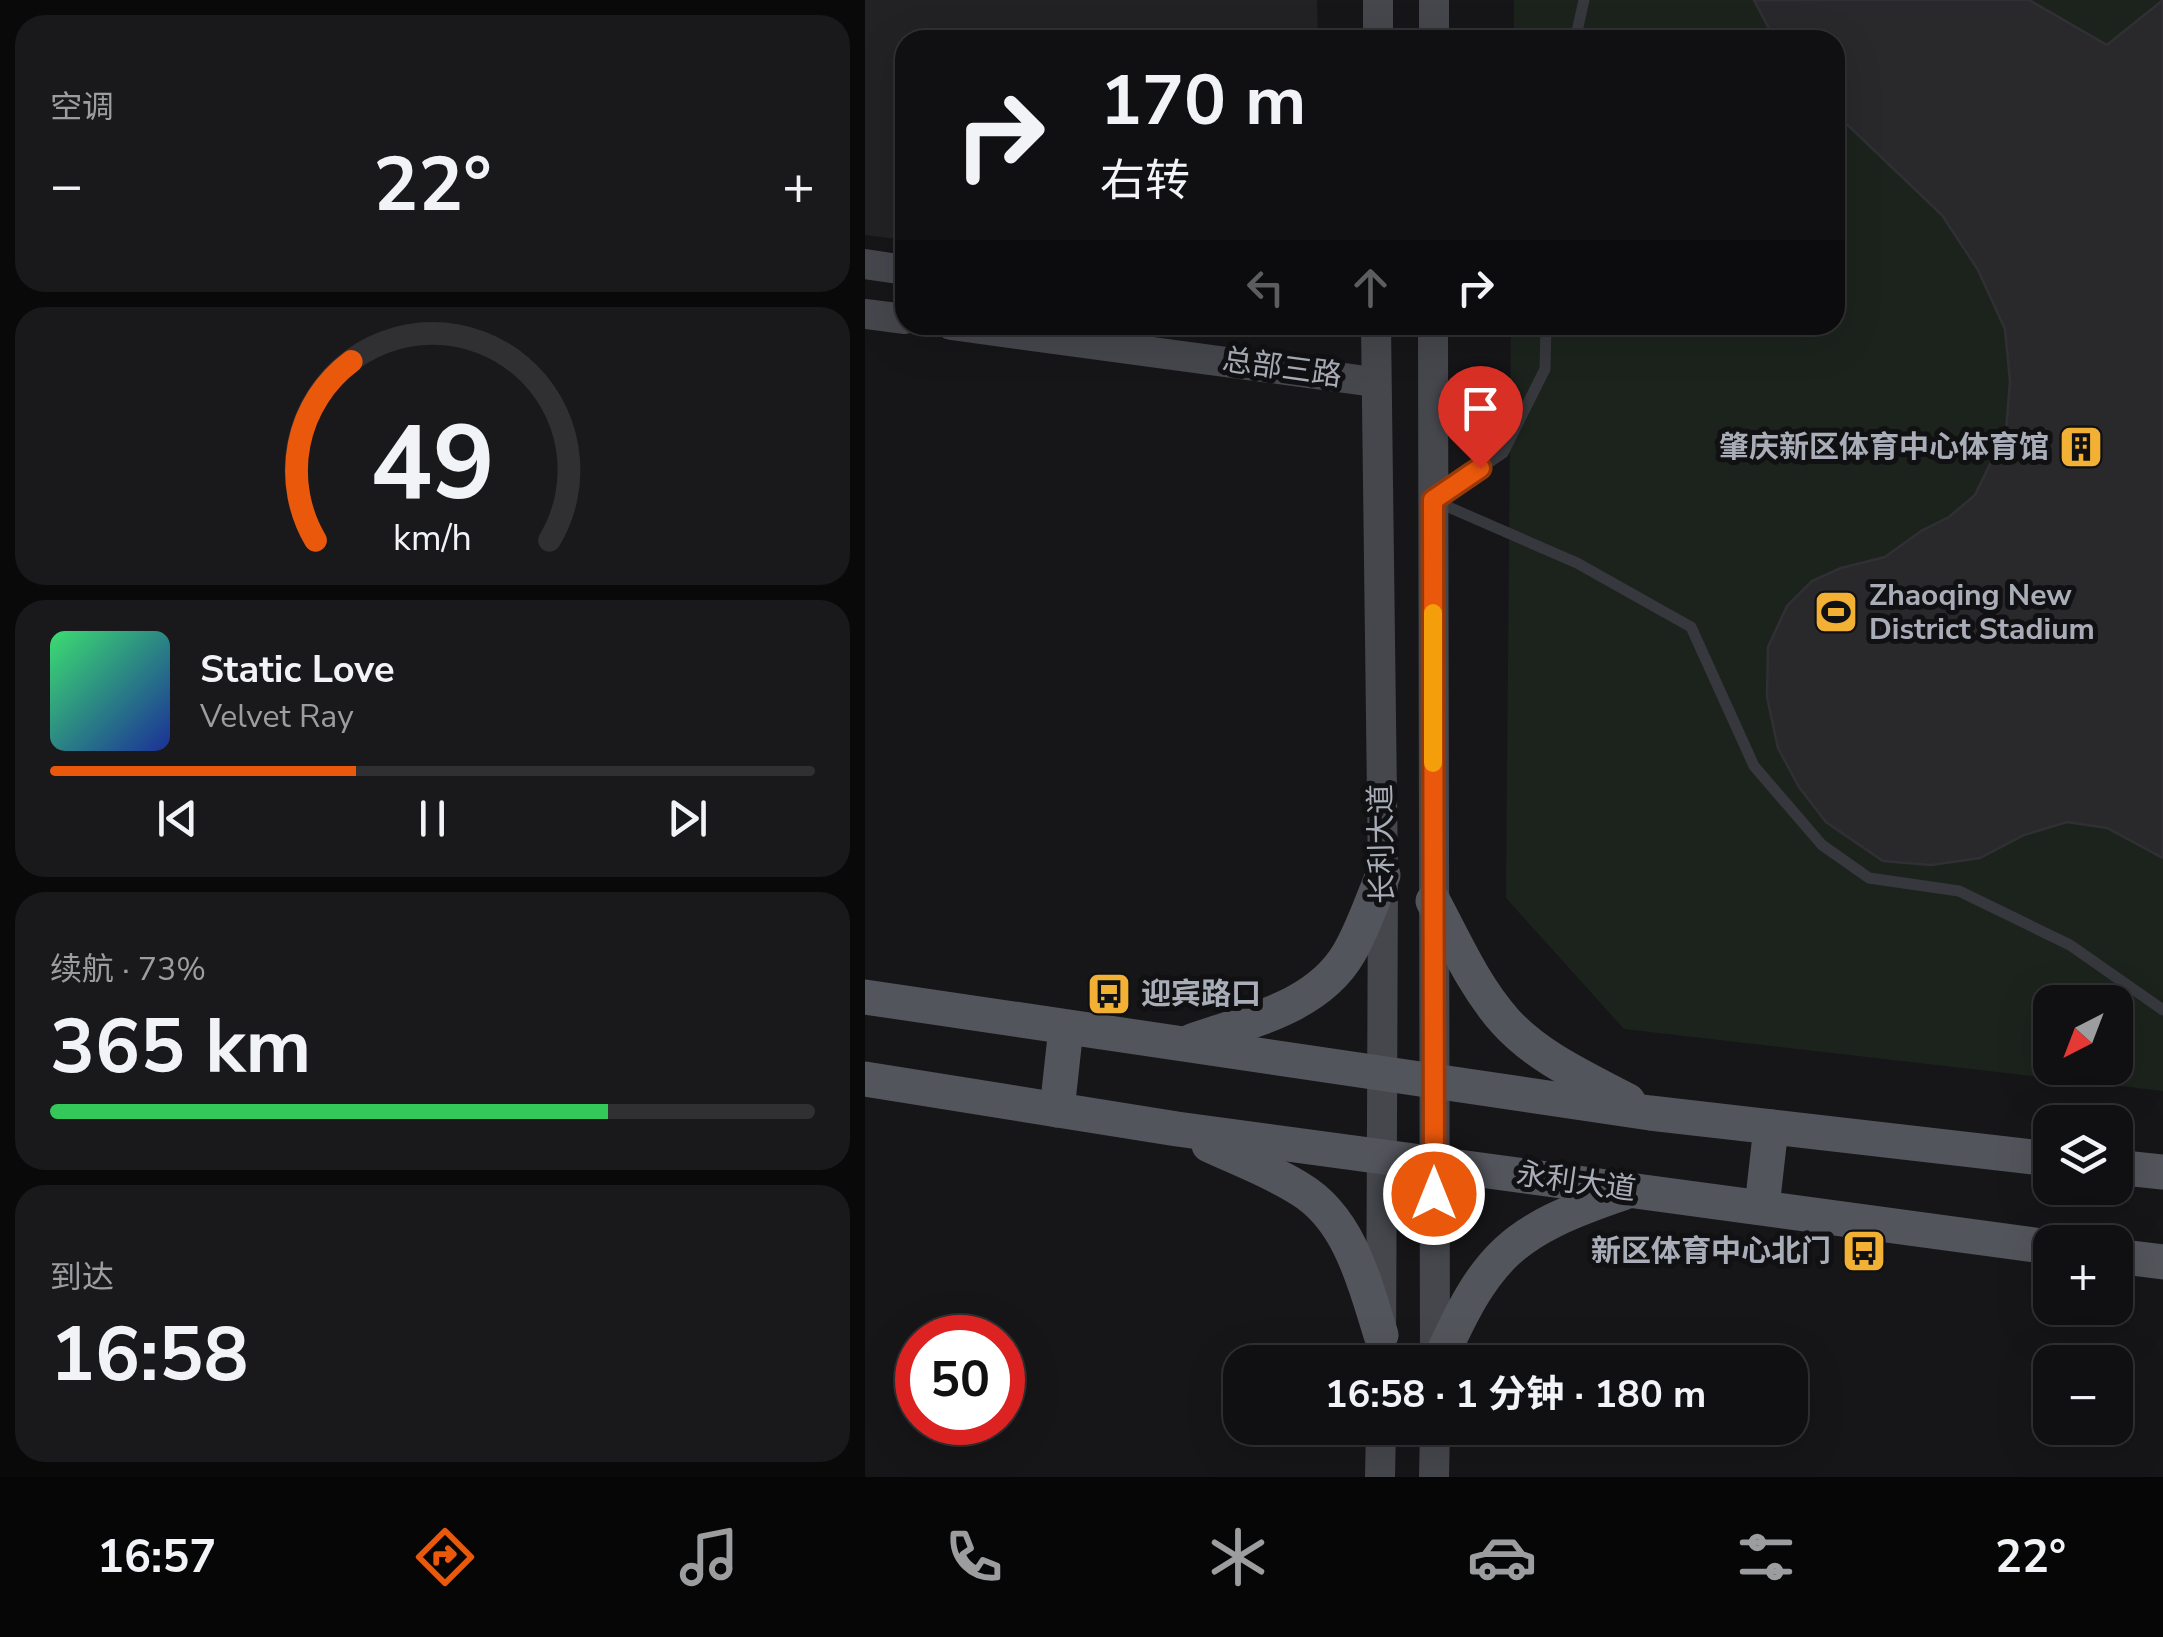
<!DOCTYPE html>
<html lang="zh">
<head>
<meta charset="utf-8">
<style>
	body { margin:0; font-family:"Nunito Sans","Noto Sans SC",sans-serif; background:#19191b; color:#f1f3f6; height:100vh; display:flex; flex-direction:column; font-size:38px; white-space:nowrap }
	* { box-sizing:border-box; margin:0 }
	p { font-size:32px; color:#9c9d9f }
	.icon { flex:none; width:55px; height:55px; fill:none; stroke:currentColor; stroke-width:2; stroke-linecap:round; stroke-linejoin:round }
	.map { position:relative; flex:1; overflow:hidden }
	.drawer { display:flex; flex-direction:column; gap:15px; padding:15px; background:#09090a; width:865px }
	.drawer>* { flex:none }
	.top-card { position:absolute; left:30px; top:30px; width:950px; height:305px; border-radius:30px; box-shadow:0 10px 40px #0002,0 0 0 2px #303032; background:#101012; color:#f1f3f6; overflow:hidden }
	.needle { width:65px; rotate:222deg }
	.buttons { position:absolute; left:1168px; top:985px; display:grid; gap:20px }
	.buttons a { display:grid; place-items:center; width:100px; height:100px; border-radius:20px; background:#101012; box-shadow:0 10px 40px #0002,0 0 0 2px #303032; font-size:50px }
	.speed { position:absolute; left:30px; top:1315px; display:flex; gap:20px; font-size:50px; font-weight:700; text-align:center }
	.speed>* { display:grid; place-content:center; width:130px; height:130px; border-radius:50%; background:#101012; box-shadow:0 10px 40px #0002,0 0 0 2px #303032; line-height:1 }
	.speed .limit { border:15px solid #d22; background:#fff; color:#111 }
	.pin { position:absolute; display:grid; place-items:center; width:85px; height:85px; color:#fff; margin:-102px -42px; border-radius:50% 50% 50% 0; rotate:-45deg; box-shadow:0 0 10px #0007 }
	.pin .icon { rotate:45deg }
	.me { position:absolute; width:110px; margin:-55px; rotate:0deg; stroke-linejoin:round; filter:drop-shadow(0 0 8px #0008) }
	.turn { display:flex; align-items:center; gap:35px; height:210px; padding:0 40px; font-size:45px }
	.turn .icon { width:130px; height:130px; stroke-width:2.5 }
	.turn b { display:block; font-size:70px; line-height:85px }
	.lanes { display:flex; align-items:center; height:95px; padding:0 40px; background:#0003; justify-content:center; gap:50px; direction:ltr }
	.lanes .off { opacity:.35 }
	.big { font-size:75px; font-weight:700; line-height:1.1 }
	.drawer .widget { flex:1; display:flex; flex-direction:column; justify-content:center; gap:15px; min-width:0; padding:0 35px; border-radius:30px; background:#19191b }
	.drawer .dial { align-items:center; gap:0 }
	.dial svg { height:260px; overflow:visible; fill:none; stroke:#303032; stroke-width:7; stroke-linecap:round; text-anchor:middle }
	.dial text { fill:#f1f3f6; stroke:none }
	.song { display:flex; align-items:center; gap:30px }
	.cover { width:120px; height:120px; border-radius:15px; background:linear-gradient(135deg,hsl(140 70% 55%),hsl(230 70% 35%)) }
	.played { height:10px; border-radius:5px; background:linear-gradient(90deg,#ea580c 40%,#303032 40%) }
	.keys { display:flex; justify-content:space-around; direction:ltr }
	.heat { display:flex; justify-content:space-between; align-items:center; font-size:55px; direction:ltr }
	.charge { height:15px; border-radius:8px; background:linear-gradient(90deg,#34c759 73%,#303032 0) }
	.trip { position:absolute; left:358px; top:1345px; width:585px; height:100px; border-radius:30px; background:#101012; box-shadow:0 10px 40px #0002,0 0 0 2px #303032; font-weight:700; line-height:100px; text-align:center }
	.tabs { display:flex; height:160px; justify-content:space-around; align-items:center; background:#060607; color:#9c9d9f }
	.tabs .icon { width:70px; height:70px }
	.tabs .selected { color:#ea580c }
	.tabs b { font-size:45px; color:#f1f3f6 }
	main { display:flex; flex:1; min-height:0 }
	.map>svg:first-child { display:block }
	.built { fill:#222225 }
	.green { fill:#1c231d; fill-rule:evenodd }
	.building { fill:#29292c; stroke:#303034; stroke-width:2.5 }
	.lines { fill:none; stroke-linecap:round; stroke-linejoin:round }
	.lane { stroke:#37383d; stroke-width:11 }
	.secondary { stroke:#45474d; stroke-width:30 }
	.primary { stroke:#53555c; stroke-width:35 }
	.route-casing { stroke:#983908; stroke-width:25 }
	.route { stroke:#ea580c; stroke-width:18 }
	.slow { stroke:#f59e0b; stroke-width:18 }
	.labels { text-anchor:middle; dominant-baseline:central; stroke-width:10; stroke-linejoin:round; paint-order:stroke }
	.street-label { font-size:30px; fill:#a8adb8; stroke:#111113 }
	.poi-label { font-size:30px; font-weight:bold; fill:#a8adb8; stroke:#111113; text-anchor:end }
</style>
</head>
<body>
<main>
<section class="drawer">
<div class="widget"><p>空调</p>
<div class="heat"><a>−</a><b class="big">22°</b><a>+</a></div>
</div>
<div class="widget dial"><svg viewBox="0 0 100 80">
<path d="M14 69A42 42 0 1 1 86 69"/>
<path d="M14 69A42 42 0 0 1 25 14" stroke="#ea580c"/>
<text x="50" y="56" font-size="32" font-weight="700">49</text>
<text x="50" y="72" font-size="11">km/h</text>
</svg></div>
<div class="widget">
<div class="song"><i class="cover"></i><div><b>Static Love</b><p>Velvet Ray</p></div></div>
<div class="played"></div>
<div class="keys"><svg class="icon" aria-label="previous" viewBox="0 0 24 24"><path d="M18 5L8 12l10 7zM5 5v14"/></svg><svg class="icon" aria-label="pause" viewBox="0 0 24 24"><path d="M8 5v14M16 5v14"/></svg><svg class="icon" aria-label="next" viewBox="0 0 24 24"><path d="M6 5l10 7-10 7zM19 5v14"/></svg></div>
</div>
<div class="widget"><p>续航 · 73%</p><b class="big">365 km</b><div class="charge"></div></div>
<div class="widget"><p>到达</p><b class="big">16:58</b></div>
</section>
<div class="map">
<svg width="1298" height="1477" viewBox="0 0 1298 1477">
	<rect width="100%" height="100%" fill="#161618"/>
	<polygon class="built" points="0,0 452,0 453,40 40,40 40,240 0,235"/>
	<path class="green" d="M 649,0 L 1298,0 L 1298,1091 L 759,1029 L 641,898 L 646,325 L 970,325 L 970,40 L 649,40 ZM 1185,1002 L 1250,1002 L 1250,1068 L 1185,1068 Z"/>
	<polygon class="building" points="889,0 1164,0 1242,45 1298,0 1298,858 1242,828 1202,822 1159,835 1115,858 1066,865 1018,861 961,822 934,787 913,748 902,697 903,647 922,606 947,581 976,568 1020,557 1056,531 1084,517 1110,495 1141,431 1145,381 1140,329 1113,270 1077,215 970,113 970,40 910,40"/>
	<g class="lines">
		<g class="lane">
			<polyline points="710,40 719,0"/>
			<polyline points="574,496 638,453 680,369 681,325"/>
			<polyline points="572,502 712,563 826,627 889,766 957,845 1004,878 1094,891 1205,945 1298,1010"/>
		</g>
		<g class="secondary">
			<polyline points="513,40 513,0"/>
			<polyline points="569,40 569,0"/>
			<polyline points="0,264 40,270"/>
			<polyline points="0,314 40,319"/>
			<polyline points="86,325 509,382"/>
			<polyline points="511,325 518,875 516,1362"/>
			<polyline points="568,325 570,1362"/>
			<polyline points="515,1477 516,1428"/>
			<polyline points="569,1477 570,1428"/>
		</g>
		<g class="primary">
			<path d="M 568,901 C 590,942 609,986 640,1021 C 672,1057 720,1078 763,1101"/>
			<polyline points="0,997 785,1113 1185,1159"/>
			<path d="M 327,1041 C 383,1021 452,1008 484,953 C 498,929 507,901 518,875"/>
			<polyline points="0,1079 312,1129 1185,1247"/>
			<polyline points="192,1110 201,1028"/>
			<path d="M 344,1145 C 374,1159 407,1171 435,1189 C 485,1219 500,1284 516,1335"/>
			<polyline points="1250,1167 1298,1172"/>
			<polyline points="897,1207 906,1127"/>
			<polyline points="1250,1256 1298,1262"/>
			<path d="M 574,1362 C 622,1254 646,1231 758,1193"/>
		</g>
	</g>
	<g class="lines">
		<defs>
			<polyline id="route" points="569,1194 568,500 615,468"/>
		</defs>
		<use href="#route" class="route-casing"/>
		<use href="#route" class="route"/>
		<polyline class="slow" points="568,763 568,613"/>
	</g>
	<defs>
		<symbol id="building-square" viewBox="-11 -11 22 22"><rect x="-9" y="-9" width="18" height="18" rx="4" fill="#f2b134" stroke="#111113"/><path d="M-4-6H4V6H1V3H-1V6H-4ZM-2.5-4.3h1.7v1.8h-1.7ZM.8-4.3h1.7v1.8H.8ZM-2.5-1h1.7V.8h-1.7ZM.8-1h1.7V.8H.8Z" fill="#111"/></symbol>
		<symbol id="stadium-square" viewBox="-11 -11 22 22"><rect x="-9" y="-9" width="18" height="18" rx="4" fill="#f2b134" stroke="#111113"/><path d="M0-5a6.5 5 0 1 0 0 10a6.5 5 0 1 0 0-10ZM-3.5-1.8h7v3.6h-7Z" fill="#111"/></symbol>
		<symbol id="bus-square" viewBox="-11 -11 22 22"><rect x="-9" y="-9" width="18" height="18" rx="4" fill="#f2b134" stroke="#111113"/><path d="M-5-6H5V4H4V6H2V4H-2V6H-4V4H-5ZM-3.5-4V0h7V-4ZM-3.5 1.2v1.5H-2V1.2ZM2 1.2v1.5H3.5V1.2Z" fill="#111"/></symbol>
	</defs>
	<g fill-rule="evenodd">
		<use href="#building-square" x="1191" y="422" width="50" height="50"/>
		<use href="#stadium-square" x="946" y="587" width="50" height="50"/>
		<use href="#bus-square" x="219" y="969" width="50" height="50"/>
		<use href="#bus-square" x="974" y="1226" width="50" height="50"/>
	</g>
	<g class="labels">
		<g class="street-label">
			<text transform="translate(417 368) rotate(8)">总部三路</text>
			<text transform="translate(517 844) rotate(-91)">长利大道</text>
			<text transform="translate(711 1182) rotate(8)">永利大道</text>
		</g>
		<g class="poi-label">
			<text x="1184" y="447">肇庆新区体育中心体育馆</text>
			<text x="1004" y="595" text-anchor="start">Zhaoqing New<tspan x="1004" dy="34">District Stadium</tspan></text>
			<text x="276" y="994" text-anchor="start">迎宾路口</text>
			<text x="966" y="1251">新区体育中心北门</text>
		</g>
	</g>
</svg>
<div class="buttons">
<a><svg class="needle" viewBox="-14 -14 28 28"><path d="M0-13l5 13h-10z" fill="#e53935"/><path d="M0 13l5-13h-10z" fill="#9c9d9f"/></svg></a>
<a><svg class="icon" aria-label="layers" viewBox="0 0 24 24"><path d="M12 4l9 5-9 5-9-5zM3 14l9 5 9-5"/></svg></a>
<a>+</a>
<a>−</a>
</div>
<div class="speed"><div class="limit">50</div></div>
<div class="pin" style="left:615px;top:468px;background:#d93025"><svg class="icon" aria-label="arrive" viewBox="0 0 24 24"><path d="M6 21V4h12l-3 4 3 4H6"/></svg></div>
<svg class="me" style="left:569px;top:1194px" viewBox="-20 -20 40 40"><circle r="17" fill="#ea580c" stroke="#fff" stroke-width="3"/><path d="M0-11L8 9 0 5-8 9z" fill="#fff"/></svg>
<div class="trip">16:58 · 1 分钟 · 180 m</div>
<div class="top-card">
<div class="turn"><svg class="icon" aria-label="right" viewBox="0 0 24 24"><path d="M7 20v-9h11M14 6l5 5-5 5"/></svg><div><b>170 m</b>右转</div></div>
<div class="lanes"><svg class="icon off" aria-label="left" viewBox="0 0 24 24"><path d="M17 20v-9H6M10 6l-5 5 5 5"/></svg><svg class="icon off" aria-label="ahead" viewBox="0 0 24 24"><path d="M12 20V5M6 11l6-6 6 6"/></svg><svg class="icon" aria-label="right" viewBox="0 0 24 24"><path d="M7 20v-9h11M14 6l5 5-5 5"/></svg></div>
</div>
</div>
</main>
<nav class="tabs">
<b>16:57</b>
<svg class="icon selected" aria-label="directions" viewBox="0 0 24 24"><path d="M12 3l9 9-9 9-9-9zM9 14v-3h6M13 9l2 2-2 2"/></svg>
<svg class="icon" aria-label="music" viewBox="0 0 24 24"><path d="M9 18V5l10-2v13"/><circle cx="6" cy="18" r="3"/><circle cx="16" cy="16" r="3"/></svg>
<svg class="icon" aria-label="phone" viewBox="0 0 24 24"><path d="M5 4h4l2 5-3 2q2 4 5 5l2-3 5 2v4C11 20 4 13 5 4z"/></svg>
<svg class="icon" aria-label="climate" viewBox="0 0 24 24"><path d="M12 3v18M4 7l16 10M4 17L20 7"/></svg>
<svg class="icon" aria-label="car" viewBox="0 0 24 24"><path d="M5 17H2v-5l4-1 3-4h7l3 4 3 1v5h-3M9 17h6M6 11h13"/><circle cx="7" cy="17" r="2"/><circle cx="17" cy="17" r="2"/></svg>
<svg class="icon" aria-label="filters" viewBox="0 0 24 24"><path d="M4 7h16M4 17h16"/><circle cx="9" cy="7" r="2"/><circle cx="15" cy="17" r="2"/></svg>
<b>22°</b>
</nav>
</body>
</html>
